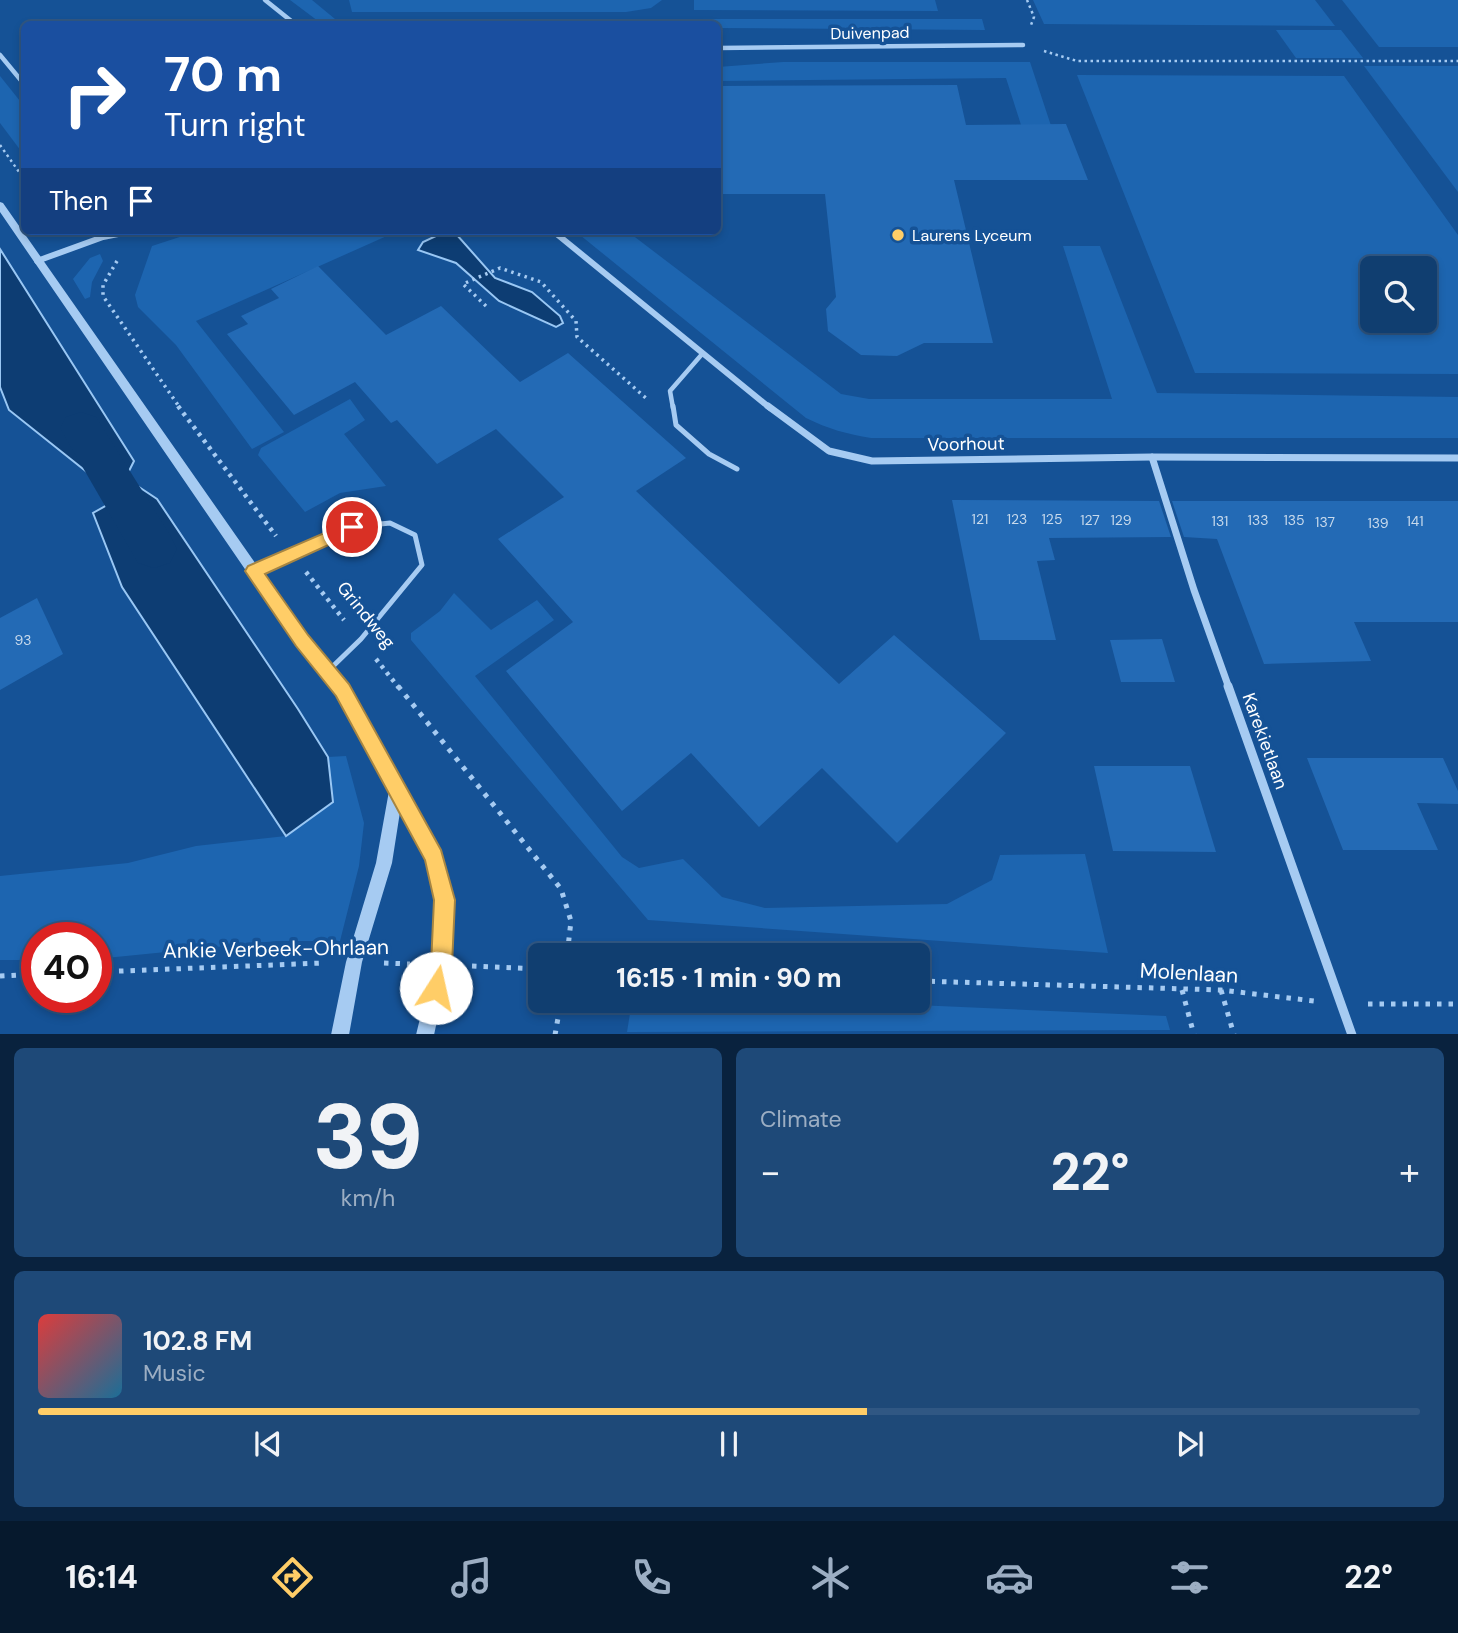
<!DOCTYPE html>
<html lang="en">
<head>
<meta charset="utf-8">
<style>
	body { margin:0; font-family:"DM Sans",sans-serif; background:#1e4978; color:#f1f3f6; height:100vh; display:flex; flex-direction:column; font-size:26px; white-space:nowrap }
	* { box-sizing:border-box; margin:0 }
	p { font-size:23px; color:#9caec3 }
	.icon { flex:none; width:38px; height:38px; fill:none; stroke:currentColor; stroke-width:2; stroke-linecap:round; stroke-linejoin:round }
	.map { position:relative; height:1034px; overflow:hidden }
	.panel { display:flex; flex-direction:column; gap:14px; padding:14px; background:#09223e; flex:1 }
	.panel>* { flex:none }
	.banner { position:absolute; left:21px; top:21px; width:700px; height:214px; border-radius:10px; box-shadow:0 4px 10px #0003,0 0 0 2px #305783; background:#1a4fa0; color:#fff; overflow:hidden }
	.buttons { position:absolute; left:1360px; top:256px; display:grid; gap:14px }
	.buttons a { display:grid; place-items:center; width:77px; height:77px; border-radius:10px; background:#103e70; box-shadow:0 4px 10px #0003,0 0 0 2px #305783; font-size:35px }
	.speed { position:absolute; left:21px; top:922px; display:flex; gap:14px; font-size:35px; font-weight:700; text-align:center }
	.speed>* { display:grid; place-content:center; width:91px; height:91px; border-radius:50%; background:#103e70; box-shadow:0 4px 10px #0003,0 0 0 2px #305783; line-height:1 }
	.speed .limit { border:10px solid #d22; background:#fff; color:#111 }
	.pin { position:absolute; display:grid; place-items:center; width:60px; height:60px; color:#fff; margin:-30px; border:4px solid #fff; border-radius:50%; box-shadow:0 2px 7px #0007 }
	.me { position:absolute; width:77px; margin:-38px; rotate:10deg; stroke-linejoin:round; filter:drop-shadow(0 0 5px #0008) }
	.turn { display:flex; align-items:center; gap:24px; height:147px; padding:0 28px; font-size:32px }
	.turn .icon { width:91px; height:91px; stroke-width:2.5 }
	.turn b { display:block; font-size:49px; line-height:60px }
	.then { display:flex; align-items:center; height:66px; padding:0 28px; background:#0003; gap:14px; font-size:26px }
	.big { font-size:52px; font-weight:800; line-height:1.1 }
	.panel .card { flex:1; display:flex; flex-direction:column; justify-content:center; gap:10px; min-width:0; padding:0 24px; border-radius:10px; background:#1e4978 }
	.panel .dial { align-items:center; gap:0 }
	.dial b { font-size:91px; line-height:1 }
	.song { display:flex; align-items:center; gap:21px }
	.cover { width:84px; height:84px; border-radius:10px; background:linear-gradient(135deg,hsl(0 70% 55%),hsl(200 70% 35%)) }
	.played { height:7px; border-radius:4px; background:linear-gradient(90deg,#ffcd67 60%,#305783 60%) }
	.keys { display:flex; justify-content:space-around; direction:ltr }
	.heat { display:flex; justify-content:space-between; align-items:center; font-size:38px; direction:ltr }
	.panel .tiles { flex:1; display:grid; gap:14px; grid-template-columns:1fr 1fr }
	.card:last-child { grid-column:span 2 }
	.trip { position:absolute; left:528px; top:943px; width:402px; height:70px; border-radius:10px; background:#103e70; box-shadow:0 4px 10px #0003,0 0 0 2px #305783; font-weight:800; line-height:70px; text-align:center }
	.menu { display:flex; height:112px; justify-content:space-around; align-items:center; background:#06192d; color:#9caec3 }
	.menu .icon { width:49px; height:49px }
	.menu .on { color:#ffcd67 }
	.menu b { font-size:32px; color:#f1f3f6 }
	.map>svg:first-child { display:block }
	.green { fill:#1d65b0; fill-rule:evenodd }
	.water { fill:#0d3d73; stroke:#99c7f4; stroke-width:2 }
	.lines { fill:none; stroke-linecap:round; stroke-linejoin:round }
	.canal { fill:#0d3d73; fill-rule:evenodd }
	.building { fill:#236ab5 }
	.path-far3 { stroke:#a6cbf2; stroke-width:2.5; stroke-dasharray:2.5 3.5; stroke-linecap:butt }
	.path-far2 { stroke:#a6cbf2; stroke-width:3.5; stroke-dasharray:2.5 4.5; stroke-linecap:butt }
	.path-far1 { stroke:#a6cbf2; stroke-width:4.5; stroke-dasharray:3.5 5; stroke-linecap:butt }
	.path { stroke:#a6cbf2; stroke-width:5; stroke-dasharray:4.5 7; stroke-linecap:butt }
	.service-far1 { stroke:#a6cbf2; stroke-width:4.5 }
	.service { stroke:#a6cbf2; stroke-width:5 }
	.minor-far3 { stroke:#a6cbf2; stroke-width:4.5 }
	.minor-far2 { stroke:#a6cbf2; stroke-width:6 }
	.minor-far1 { stroke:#a6cbf2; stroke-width:7 }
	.minor { stroke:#a6cbf2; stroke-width:9 }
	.tertiary { fill:#a6cbf2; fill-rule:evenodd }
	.route { fill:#ffcd67; stroke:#a68543; stroke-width:2 }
	.poi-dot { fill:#ffcd67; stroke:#155296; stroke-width:2.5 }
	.labels { text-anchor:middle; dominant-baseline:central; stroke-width:7; stroke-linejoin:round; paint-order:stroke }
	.number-label { font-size:14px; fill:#c8daec }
	.far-street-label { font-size:16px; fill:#fff; stroke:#155296 }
	.far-poi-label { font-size:16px; fill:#fff; stroke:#155296; text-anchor:start }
	.street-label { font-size:18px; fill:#fff; stroke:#155296 }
	.near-street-label { font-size:21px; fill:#fff; stroke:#155296 }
</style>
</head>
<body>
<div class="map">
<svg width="1458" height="1035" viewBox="0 0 1458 1035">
	<rect width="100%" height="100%" fill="#155296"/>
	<g class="green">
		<polygon points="290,0 312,0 335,19 982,19 985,30 718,28 718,24 322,24"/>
		<polygon points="349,0 662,0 651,8 626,12 352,12"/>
		<polygon points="694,0 935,0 938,11 694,10"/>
		<polygon points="1033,0 1315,0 1335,26 1044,24"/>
		<polygon points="1342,0 1458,0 1458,47 1379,47"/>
		<polygon points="1276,30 1341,30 1363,58 1296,58"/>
		<polygon points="783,62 1030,62 1059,150 1029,150 1006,78 718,81 718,67"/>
		<polygon points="1364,66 1458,66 1458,192"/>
		<path d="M 1077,75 L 1344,76 L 1458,235 L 1458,374 L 1195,373 ZM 1372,268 L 1424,268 L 1424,320 L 1372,320 Z"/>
		<polygon points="0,76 24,106 24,155 0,123"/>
		<polygon points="198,231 398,231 196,321 284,432 252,449 176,345 138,307 135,295 152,246"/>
		<path d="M 575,231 L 627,231 L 841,394 L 869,399 L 1112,399 L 1063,246 L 1100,246 L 1157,393 L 1458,397 L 1458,438 L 871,438 C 847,434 828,429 806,418 Z"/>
		<polygon points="100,254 103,261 92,282 90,297 85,299 73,279 90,258"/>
		<polygon points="350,399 365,420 344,434 386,486 340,493 305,512 258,455 261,448"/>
		<polygon points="454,593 491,630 537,600 554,620 475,676 622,857 639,868 683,859 722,897 765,908 947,904 992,880 1000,855 1085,854 1108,953 648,920 411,640 411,633 440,611"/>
		<polygon points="346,756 364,823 359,866 340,941 277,941 96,959 96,938 37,938 37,960 0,960 0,876 128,863 196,846 286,836 333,802 328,757"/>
		<polygon points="632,1001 826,1001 1166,1016 1170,1030 627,1032"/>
	</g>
	<g class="water">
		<polygon points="438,235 457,235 495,278 532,292 560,316 563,323 556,327 499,301 456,263 418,250 423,242"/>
		<polygon points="0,249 134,461 129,471 102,484 9,410 0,387"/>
		<polygon points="139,487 157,499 298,709 328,757 333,802 286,836 122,587 93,513"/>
	</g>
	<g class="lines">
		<polygon class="canal" points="81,412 96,417 170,535 177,549 170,563 154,568 138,563 60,428 66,417"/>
	</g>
	<g class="building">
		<polygon points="957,85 966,125 1066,124 1088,180 954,180 993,343 924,343 897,356 861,355 828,331 826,309 836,297 825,194 718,194 718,86"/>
		<polygon points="318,266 386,335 441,306 520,382 568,353 686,458 636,491 839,684 894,635 1006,733 897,843 822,768 759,827 691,753 622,811 506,671 573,622 498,539 564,497 496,429 437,464 397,420 391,423 355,382 294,415 227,334 248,324 241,316 279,298 271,289"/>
		<polygon points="952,500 1159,501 1171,537 1049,538 1055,560 1037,561 1056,640 980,640"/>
		<polygon points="1172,501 1458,501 1458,622 1354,622 1371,661 1264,664 1217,539 1184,537"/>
		<polygon points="37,598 63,654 0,690 0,618"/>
		<polygon points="1162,639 1175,682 1121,682 1110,640"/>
		<polygon points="1307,758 1443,758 1458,791 1458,804 1417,803 1438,850 1343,850"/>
		<polygon points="1094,766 1190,766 1216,852 1113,851"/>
	</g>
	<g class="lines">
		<g class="path-far3">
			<polyline points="1027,0 1034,17 1031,25"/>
			<polyline points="1044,51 1077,61 1458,61"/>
			<polyline points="0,145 24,179"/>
		</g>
		<g class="path-far2">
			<polyline points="117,261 103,285 103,296 180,408"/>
			<polyline points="486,306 463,284 500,268 541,282 576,321 577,337 647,399"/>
		</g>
		<g class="path-far1">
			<polyline points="178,406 276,536"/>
			<polyline points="306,572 344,620"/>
			<polyline points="376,659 399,688"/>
		</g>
		<g class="path">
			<polyline points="398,686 561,889 571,921 567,956"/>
			<polyline points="384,963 410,964"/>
			<polyline points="472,966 541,969"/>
			<polyline points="96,972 323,963"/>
			<polyline points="0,976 37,974"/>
			<polyline points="919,981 1221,990 1314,1001"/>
			<polyline points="1182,990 1194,1035"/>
			<polyline points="1221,990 1234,1035"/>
			<polyline points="1368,1004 1458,1004"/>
			<polyline points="555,1035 561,1001"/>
		</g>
		<polyline class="service-far1" points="673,408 670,391 703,353"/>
		<g class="service">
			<polyline points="673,406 676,425 709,454 737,469"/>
			<polyline points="254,571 352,527 390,523 415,535 422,565 361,639 328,671"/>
		</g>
		<g class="minor-far3">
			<polyline points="265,0 295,24"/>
			<polyline points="718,48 1023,45"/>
			<polyline points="0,55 24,84"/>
		</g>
		<g class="minor-far2">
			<polyline points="553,231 770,408"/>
			<polyline points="37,261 103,237 133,231"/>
		</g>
		<g class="minor-far1">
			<polyline points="768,406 829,451 872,461 1152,457 1458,458"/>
			<polyline points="1152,457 1194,590 1229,688"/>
		</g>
		<polyline class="minor" points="1228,686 1352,1035"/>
		<path class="tertiary" d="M 0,202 L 3,203 L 307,637 L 348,685 L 380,740 L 401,786 L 442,857 L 452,900 L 449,965 L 434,1035 L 416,1035 C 429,981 448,913 427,859 C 420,843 409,828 400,812 L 392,863 L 362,962 L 349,1035 L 331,1035 L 346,962 L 376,863 L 389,791 L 370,750 L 338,695 L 297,645 L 0,212 Z"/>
	</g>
	<polygon class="route" points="352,521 357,523 360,527 357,532 265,574 308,635 349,684 441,850 455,900 452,965 444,996 436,999 428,996 425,988 431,965 434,900 425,860 336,696 296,646 245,571 248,566"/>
	<circle class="poi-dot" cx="898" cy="235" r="7"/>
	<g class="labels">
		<g class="number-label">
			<text x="980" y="519">121</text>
			<text x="1017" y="519">123</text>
			<text x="1052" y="519">125</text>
			<text x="1090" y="520">127</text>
			<text x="1121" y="520">129</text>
			<text x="1258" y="520">133</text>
			<text x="1294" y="520">135</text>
			<text x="1220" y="521">131</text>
			<text x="1415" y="521">141</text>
			<text x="1325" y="522">137</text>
			<text x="1378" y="523">139</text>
			<text x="23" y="640">93</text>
		</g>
		<g class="far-street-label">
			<text transform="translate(870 33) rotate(-1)">Duivenpad</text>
		</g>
		<g class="far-poi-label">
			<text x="912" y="235">Laurens Lyceum</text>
		</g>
		<g class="street-label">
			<text transform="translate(966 444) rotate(-1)">Voorhout</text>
			<text transform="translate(366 615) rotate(51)">Grindweg</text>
			<text transform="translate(1265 741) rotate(70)">Karekietlaan</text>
		</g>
		<g class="near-street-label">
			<text transform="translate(276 949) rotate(-1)">Ankie Verbeek-Ohrlaan</text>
			<text transform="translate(1189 973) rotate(3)">Molenlaan</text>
		</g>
	</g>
</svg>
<div class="buttons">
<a><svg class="icon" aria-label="search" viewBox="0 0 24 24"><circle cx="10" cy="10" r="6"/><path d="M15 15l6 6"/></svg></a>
</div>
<div class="speed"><div class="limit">40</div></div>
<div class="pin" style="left:352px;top:527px;background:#d93025"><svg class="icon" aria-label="arrive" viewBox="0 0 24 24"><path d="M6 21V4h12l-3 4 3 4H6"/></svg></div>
<svg class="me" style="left:436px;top:988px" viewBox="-20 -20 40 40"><circle r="19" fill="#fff"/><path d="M0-13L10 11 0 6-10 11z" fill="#ffcd67"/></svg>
<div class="trip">16:15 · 1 min · 90 m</div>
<div class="banner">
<div class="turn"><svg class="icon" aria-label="right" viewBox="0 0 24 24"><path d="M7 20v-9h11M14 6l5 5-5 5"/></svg><div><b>70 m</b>Turn right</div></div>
<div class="then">Then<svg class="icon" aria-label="arrive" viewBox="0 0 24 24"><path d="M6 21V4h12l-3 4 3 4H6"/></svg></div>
</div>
</div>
<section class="panel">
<div class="tiles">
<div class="card dial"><b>39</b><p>km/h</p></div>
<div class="card"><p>Climate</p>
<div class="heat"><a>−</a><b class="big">22°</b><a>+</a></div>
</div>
<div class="card">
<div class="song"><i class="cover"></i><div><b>102.8 FM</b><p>Music</p></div></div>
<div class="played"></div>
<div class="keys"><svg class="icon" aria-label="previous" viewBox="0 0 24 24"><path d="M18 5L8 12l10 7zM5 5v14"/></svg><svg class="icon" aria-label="pause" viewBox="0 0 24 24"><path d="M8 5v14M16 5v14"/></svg><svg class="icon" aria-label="next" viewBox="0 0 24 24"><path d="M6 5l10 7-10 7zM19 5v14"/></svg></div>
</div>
</div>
</section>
<nav class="menu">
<b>16:14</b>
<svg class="icon on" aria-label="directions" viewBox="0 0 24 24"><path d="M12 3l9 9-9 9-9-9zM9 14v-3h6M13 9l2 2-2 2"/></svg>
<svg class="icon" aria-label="music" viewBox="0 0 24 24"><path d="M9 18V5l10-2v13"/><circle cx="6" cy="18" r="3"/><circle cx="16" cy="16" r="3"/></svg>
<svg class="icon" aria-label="phone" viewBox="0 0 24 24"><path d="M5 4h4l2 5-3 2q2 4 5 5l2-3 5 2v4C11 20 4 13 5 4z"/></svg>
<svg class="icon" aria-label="climate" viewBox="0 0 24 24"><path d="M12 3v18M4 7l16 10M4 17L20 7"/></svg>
<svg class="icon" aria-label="car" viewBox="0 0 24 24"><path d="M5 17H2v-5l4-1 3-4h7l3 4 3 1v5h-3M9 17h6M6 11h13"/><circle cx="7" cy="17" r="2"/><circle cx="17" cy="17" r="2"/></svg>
<svg class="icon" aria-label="filters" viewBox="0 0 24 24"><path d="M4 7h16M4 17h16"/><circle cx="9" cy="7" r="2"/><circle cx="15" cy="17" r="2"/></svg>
<b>22°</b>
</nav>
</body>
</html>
